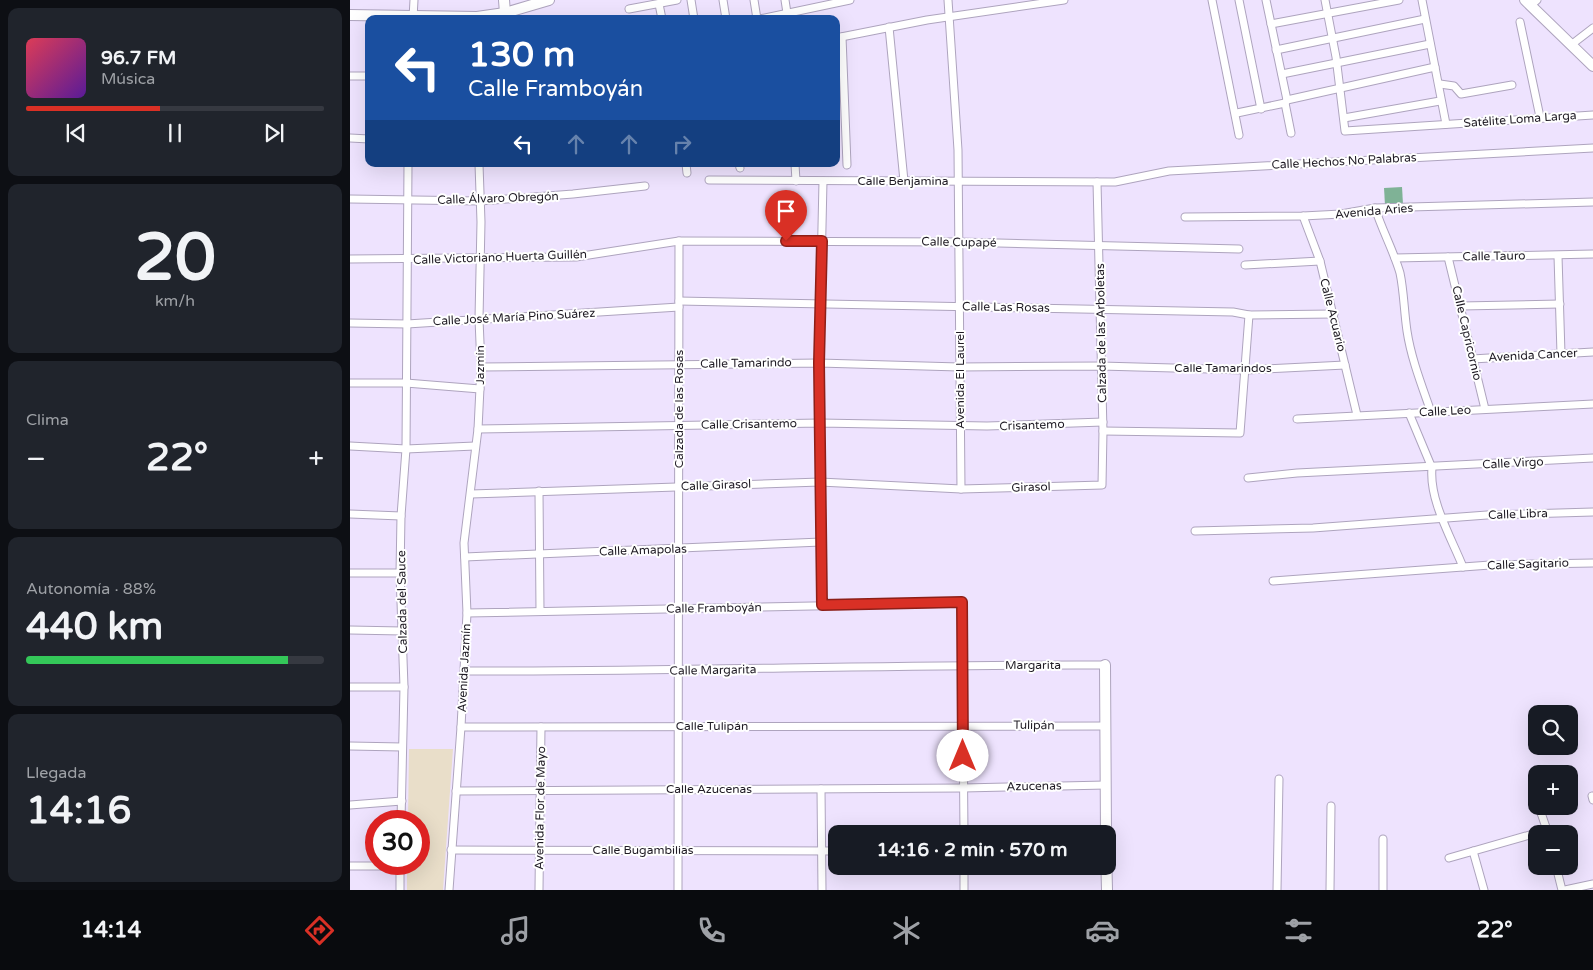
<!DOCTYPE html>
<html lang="es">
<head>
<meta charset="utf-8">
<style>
	body { margin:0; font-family:"Varela Round",sans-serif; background:#20242c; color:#f1f3f6; height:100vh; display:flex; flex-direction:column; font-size:19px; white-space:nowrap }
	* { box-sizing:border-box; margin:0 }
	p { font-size:16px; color:#9ea1a6 }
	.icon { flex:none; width:28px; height:28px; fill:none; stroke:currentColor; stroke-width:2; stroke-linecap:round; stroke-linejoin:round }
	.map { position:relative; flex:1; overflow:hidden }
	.side { display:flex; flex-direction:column; gap:8px; padding:8px; background:#0d0f14; width:350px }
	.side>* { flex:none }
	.banner { position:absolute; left:15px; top:15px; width:475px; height:152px; border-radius:10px; box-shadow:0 5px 20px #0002; background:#1a4fa0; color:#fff; overflow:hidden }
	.tools { position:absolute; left:1178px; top:705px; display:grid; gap:10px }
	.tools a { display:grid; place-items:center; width:50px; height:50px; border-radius:10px; background:#171b24; box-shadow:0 5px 20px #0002; font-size:25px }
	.speed { position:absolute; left:15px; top:810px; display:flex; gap:10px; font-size:25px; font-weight:700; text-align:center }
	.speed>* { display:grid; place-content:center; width:65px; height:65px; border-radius:50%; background:#171b24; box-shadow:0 5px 20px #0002; line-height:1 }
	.speed .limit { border:8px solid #d22; background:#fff; color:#111 }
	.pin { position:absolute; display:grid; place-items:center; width:42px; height:42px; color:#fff; margin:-51px -21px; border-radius:50% 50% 50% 0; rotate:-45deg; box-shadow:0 0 5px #0007 }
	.pin .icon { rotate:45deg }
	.me { position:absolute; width:55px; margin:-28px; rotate:0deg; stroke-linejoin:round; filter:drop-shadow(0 0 4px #0008) }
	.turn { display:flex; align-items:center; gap:18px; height:105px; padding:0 20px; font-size:22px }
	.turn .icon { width:65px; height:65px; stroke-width:2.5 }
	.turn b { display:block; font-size:35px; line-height:42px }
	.lanes { display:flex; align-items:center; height:48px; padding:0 20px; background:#0003; justify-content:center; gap:25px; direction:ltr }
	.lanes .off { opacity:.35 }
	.big { font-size:38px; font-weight:800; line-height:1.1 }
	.side .widget { flex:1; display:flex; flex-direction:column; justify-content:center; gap:8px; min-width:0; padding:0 18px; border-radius:10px; background:#20242c }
	.side .dial { align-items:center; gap:0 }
	.dial b { font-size:65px; line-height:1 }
	.song { display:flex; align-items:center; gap:15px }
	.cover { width:60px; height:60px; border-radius:8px; background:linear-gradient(135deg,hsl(350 70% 55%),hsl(270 70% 35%)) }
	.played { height:5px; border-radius:2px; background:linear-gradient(90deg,#d93025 45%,#363941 45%) }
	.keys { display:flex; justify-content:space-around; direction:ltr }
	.heat { display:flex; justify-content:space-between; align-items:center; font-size:28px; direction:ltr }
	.charge { height:8px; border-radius:4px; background:linear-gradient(90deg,#34c759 88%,#363941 0) }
	.trip { position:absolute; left:478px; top:825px; width:288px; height:50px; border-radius:10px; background:#171b24; box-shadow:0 5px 20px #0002; font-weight:800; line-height:50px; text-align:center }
	.tabs { display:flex; height:80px; justify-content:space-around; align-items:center; background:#090b0e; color:#9ea1a6 }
	.tabs .icon { width:35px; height:35px }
	.tabs .on { color:#d93025 }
	.tabs b { font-size:22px; color:#f1f3f6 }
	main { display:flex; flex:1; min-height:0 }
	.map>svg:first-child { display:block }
	.education { fill:#e9dec9 }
	.forest { fill:#7fb296 }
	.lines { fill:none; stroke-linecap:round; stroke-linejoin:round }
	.street-casing { stroke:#aea4be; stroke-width:9 }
	.secondary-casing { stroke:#aea4be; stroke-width:12 }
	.street { stroke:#fff; stroke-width:7 }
	.secondary { stroke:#fff; stroke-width:10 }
	.route-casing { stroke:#8d1f18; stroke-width:12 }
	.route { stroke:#d93025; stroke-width:9 }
	.labels { text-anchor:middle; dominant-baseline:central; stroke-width:4; stroke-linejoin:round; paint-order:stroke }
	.street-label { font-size:12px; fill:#1f1b24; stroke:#fff }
</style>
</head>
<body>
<main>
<section class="side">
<div class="widget">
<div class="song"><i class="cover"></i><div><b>96.7 FM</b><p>Música</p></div></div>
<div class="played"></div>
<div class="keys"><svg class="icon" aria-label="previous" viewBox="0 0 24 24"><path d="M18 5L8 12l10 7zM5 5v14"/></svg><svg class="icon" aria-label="pause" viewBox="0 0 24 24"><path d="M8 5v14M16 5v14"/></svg><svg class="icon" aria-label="next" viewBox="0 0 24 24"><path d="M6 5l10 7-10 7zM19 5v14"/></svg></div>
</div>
<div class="widget dial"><b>20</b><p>km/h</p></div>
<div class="widget"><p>Clima</p>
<div class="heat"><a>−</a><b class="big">22°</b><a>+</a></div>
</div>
<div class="widget"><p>Autonomía · 88%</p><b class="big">440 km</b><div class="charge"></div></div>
<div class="widget"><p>Llegada</p><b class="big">14:16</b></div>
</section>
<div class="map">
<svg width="1243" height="890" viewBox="0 0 1243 890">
	<rect width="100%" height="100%" fill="#eee3fe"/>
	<polygon class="education" points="59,749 103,749 93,890 57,890 57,864 69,864 69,821 58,821"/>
	<polygon class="forest" points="1052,187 1053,204 1035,205 1034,188"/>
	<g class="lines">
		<defs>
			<g id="street">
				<polyline points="341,0 344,19"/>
				<polyline points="373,0 376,19"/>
				<polyline points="404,0 407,19"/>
				<polyline points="435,0 437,13"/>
				<polyline points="598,0 608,150 611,489"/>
				<polyline points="862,0 889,135"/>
				<polyline points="889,0 911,109"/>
				<polyline points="916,0 937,100 935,103 941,133"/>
				<polyline points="975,0 986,57 995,131 1243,115"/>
				<polyline points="1072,0 1096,124"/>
				<polyline points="309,4 312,19"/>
				<polyline points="1181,5 1187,0"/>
				<polyline points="279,9 327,0"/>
				<polyline points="63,18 64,0"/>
				<polyline points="410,19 500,0"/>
				<polyline points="1170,22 1190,117"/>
				<polyline points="921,24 1049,0"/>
				<polyline points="539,27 554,181"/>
				<polyline points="492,37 497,165"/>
				<polyline points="486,38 577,20 714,0"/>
				<polyline points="1221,45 1243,28"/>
				<polyline points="926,50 1075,19"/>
				<polyline points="932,74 1080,44"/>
				<polyline points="0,76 19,76"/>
				<polyline points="1090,84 1104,86 1111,94 1162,85"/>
				<polyline points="937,100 1085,67"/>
				<polyline points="887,113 935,103"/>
				<polyline points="994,118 1090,101"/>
				<polyline points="0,138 19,139"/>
				<polyline points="336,164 337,173"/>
				<polyline points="389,164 390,168"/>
				<polyline points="445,164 446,181"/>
				<polyline points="359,180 765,182 819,171 1243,148"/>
				<polyline points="0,199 130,201 223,194 295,186"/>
				<path d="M 1025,208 C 1032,230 1044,252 1050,273 C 1054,292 1054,311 1057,331 C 1061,358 1072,386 1081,412"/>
				<polyline points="953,216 970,261 1007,415"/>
				<polyline points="835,217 953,216 991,214 1025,208 1243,202"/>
				<polyline points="1208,256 1211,354"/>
				<polyline points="1098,257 1135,409"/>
				<polyline points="1045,258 1243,254"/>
				<polyline points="0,259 226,257 329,241 609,242 889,249"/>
				<polyline points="895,265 970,261"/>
				<polyline points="329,301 883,312 899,315 984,314"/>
				<polyline points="1111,306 1210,304"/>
				<polyline points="0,323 57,324 329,307"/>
				<polyline points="1122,359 1243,352"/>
				<polyline points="131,367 469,363 609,367 751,366 895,370 995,365"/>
				<polyline points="0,383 56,383 130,389"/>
				<path d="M 1059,413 L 1082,468 C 1079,500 1101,537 1113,567"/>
				<polyline points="947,419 1243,404"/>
				<polyline points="128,429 470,423 637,426 753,422"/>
				<polyline points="753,431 890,433 899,315"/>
				<polyline points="0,446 56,449 125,446"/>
				<polyline points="898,478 947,473 1243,458"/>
				<polyline points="189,491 190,611"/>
				<polyline points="121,494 470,482 611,489 752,485 753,431 747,182"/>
				<polyline points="0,514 51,516"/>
				<polyline points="845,531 963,528 1137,515 1243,512"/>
				<polyline points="115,557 471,542"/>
				<polyline points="0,573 50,573"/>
				<polyline points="923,581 1140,565 1243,563"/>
				<polyline points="472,605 469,363 473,181"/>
				<polyline points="117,613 612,603 614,834"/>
				<polyline points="0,630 52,631"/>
				<path d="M 114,671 C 328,672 541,664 755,665"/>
				<polyline points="0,687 54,687"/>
				<polyline points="111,727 755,726"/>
				<polyline points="0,746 52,747"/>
				<polyline points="471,789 472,890"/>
				<polyline points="106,791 613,788 756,785"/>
				<polyline points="1242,796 1243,800"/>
				<polyline points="0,805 52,801"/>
				<polyline points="1190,810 1198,833"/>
				<polyline points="51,821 54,687 50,573 51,516 56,449 58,164"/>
				<polyline points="101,850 486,851"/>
				<polyline points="1123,851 1134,890"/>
				<polyline points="1099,858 1197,830"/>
				<polyline points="0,866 50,866"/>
				<polyline points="614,866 614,890"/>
				<polyline points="1206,866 1212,890"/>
				<polyline points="50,890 50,864"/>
				<polyline points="99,890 111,727 117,613 114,543 128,429 131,367 129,319 131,222 129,164"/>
				<polyline points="189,890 191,727"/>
				<polyline points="328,890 329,241"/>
				<polyline points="927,890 929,779"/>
				<polyline points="980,890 981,806"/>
				<polyline points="1033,890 1033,839"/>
				<polyline points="1215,890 1243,884"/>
			</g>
			<g id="secondary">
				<polyline points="154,0 155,13"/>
				<polyline points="1175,0 1243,66"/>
				<polyline points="0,15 127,17 155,13 199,0"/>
				<polyline points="755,665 756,834"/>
				<polyline points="756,848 757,890"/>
			</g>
		</defs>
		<use href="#street" class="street-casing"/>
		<use href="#secondary" class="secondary-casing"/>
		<use href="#street" class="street"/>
		<use href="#secondary" class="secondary"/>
	</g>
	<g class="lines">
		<defs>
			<polyline id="route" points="436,241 472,241 469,363 472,605 612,602 613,756"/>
		</defs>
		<use href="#route" class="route-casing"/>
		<use href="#route" class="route"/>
	</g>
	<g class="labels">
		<g class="street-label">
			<text transform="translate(1170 119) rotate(-4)">Satélite Loma Larga</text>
			<text transform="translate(994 161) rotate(-3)">Calle Hechos No Palabras</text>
			<text x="553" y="181">Calle Benjamina</text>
			<text transform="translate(148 198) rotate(-2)">Calle Álvaro Obregón</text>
			<text transform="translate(1024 211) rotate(-5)">Avenida Aries</text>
			<text transform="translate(609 242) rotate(1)">Calle Cupapé</text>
			<text transform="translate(1144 256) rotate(-1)">Calle Tauro</text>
			<text transform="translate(150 257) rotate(-2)">Calle Victoriano Huerta Guillén</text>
			<text transform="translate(656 307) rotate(1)">Calle Las Rosas</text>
			<text transform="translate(983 315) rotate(76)">Calle Acuario</text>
			<text transform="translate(164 317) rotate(-3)">Calle José María Pino Suárez</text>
			<text transform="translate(751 333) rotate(-91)">Calzada de las Arboletas</text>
			<text transform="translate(1117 333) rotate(77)">Calle Capricornio</text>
			<text transform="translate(1183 355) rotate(-3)">Avenida Cancer</text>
			<text transform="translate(396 363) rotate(-1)">Calle Tamarindo</text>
			<text transform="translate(130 365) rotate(-90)">Jazmín</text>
			<text x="873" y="368">Calle Tamarindos</text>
			<text transform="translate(610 380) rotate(-90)">Avenida El Laurel</text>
			<text transform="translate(329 409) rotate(-90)">Calzada de las Rosas</text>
			<text transform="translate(1095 411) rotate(-3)">Calle Leo</text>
			<text transform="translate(399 424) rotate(-1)">Calle Crisantemo</text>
			<text transform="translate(682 425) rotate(-2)">Crisantemo</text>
			<text transform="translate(1163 463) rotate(-3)">Calle Virgo</text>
			<text transform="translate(366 485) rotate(-2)">Calle Girasol</text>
			<text transform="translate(681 487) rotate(-2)">Girasol</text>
			<text transform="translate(1168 514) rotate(-2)">Calle Libra</text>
			<text transform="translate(293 550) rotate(-2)">Calle Amapolas</text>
			<text transform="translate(1178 564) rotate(-2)">Calle Sagitario</text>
			<text transform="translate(52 602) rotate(-91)">Calzada del Sauce</text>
			<text transform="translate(364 608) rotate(-1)">Calle Framboyán</text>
			<text x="683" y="665">Margarita</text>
			<text transform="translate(114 668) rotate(-87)">Avenida Jazmín</text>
			<text transform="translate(363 670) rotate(-1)">Calle Margarita</text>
			<text transform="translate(684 725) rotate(1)">Tulipán</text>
			<text x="362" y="726">Calle Tulipán</text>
			<text transform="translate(684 786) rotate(-1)">Azucenas</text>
			<text x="359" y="789">Calle Azucenas</text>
			<text transform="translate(190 808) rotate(-89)">Avenida Flor de Mayo</text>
			<text x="293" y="850">Calle Bugambilias</text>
		</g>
	</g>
</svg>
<div class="tools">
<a><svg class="icon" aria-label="search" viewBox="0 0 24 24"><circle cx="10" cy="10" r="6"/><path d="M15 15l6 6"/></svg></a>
<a>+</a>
<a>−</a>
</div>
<div class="speed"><div class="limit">30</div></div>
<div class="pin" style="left:436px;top:241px;background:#d93025"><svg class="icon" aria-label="arrive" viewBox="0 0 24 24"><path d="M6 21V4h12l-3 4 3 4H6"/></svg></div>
<svg class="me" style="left:613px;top:756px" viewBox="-20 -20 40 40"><circle r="19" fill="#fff"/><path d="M0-13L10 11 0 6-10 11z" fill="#d93025"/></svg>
<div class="trip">14:16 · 2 min · 570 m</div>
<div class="banner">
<div class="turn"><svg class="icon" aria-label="left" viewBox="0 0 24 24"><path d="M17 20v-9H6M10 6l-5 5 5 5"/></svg><div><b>130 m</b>Calle Framboyán</div></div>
<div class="lanes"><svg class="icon" aria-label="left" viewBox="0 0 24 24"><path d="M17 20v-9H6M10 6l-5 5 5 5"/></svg><svg class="icon off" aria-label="ahead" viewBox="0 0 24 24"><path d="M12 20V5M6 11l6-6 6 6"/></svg><svg class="icon off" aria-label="ahead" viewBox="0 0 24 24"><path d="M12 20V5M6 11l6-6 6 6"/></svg><svg class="icon off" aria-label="right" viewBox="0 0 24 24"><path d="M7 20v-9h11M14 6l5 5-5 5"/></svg></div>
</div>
</div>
</main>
<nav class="tabs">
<b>14:14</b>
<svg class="icon on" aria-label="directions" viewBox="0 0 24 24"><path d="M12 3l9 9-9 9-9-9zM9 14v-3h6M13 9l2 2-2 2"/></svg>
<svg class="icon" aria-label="music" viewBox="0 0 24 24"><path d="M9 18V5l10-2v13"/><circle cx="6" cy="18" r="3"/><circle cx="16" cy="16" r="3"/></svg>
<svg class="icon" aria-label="phone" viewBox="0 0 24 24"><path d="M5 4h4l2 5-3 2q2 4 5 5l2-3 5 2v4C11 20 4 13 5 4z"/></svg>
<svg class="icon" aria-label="climate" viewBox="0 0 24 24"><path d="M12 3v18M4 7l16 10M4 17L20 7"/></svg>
<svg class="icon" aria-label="car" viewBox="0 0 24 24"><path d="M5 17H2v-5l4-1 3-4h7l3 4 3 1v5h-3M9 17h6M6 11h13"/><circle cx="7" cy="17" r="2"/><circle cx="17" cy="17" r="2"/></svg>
<svg class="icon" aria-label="filters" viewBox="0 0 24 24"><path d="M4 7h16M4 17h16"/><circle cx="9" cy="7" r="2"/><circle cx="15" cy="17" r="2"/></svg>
<b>22°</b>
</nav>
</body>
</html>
